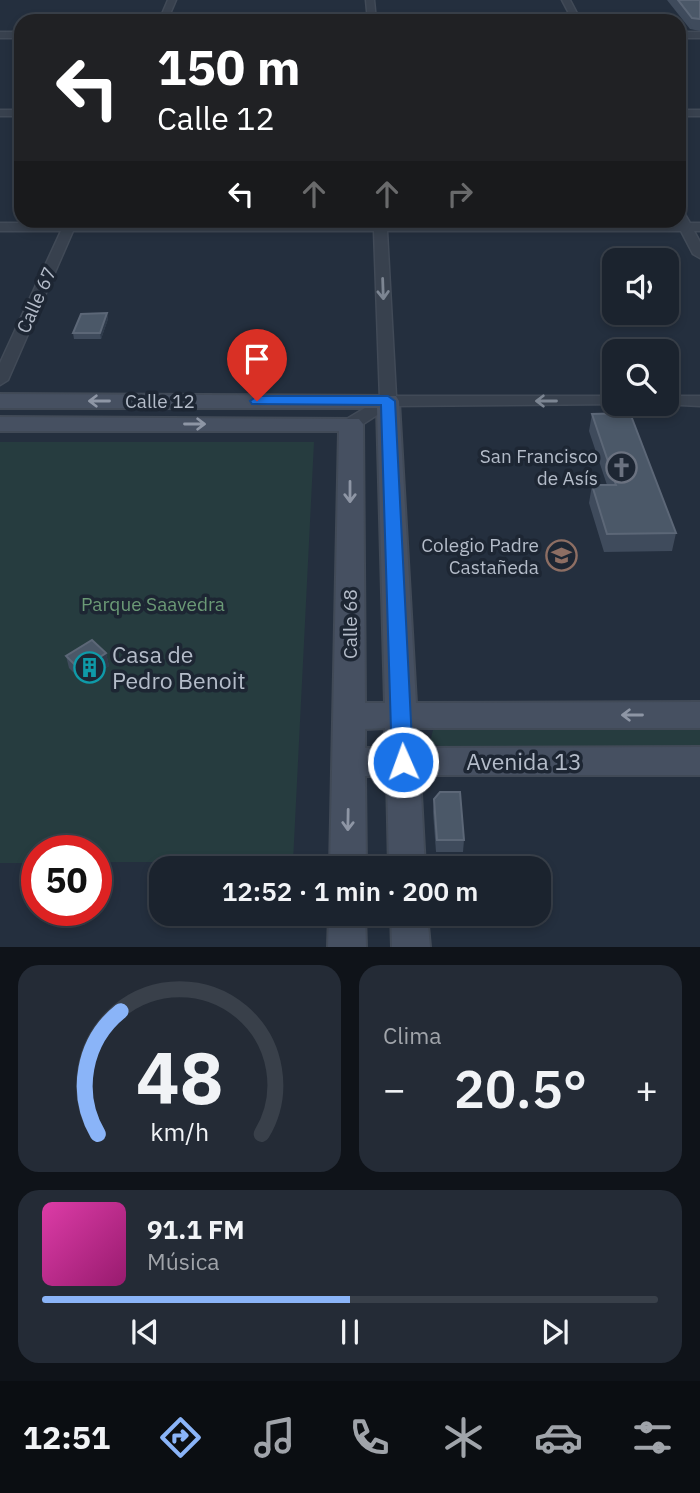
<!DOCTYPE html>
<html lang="es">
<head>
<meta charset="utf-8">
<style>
	body { margin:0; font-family:"IBM Plex Sans",sans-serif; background:#242b36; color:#f1f3f6; height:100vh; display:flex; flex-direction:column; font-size:26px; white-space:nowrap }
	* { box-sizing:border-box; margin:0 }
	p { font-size:23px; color:#a0a4aa }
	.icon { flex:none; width:38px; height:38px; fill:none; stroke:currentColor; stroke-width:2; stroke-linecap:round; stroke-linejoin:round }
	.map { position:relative; height:947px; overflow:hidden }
	.sheet { display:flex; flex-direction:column; gap:18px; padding:18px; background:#0f1319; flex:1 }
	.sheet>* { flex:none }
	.banner { position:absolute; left:14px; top:14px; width:672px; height:214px; border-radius:21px; box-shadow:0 4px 10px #0003,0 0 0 2px #39404a; background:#202124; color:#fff; overflow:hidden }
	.tools { position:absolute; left:602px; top:248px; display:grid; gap:14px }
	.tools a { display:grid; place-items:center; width:77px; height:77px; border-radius:14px; background:#1b232e; box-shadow:0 4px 10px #0003,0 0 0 2px #39404a; font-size:35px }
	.speed { position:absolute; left:21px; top:835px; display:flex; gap:14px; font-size:35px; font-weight:700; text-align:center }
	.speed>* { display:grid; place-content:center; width:91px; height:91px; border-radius:50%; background:#1b232e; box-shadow:0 4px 10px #0003,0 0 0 2px #39404a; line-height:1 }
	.speed .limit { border:10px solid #d22; background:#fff; color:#111 }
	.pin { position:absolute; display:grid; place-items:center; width:60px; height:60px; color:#fff; margin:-72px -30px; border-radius:50% 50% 50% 0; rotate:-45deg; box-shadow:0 0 7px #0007 }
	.pin .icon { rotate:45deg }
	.me { position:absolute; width:77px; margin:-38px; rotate:358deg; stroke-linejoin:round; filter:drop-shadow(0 0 5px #0008) }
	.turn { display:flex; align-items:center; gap:24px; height:147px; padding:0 28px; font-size:32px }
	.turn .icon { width:91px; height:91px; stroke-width:2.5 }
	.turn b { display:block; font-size:49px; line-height:60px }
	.lanes { display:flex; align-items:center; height:66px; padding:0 28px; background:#0003; justify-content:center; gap:35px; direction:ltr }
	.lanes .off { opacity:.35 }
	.big { font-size:52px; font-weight:600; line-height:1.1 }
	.sheet .tile { flex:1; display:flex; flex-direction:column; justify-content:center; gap:10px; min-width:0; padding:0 24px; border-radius:21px; background:#242b36 }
	.sheet .dial { align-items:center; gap:0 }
	.dial svg { height:182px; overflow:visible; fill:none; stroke:#39404a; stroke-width:7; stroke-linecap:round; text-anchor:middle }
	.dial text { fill:#f1f3f6; stroke:none }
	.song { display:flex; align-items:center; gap:21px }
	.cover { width:84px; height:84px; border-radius:10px; background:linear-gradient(135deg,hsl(320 70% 55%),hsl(320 70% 35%)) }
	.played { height:7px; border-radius:4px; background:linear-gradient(90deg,#8ab4f8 50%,#39404a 50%) }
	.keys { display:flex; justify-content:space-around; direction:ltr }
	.heat { display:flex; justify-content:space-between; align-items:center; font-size:38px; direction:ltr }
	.sheet .tiles { flex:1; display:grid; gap:18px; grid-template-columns:1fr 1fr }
	.tile:last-child { grid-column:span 2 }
	.trip { position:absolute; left:149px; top:856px; width:402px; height:70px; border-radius:21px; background:#1b232e; box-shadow:0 4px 10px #0003,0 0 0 2px #39404a; font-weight:600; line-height:70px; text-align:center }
	.tab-bar { display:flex; height:112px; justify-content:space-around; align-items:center; background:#0b0e12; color:#a0a4aa }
	.tab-bar .icon { width:49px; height:49px }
	.tab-bar .active { color:#8ab4f8 }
	.tab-bar b { font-size:32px; color:#f1f3f6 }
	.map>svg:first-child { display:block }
	.green { fill:#263c3f }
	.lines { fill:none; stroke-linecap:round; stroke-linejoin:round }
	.minor-casing { stroke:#414a57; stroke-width:3 }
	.secondary-casing { stroke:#414a57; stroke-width:4 }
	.minor { fill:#38414e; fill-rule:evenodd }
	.secondary { fill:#465061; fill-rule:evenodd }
	.wall { fill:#3f4b5c }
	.shaded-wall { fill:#2f3b4b }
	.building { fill:#4b5868; stroke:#5c6777; stroke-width:2 }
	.oneway { stroke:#7c8592 }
	.oneway2 { stroke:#8e96a5 }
	.route { fill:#1a73e8; stroke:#114b97; stroke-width:2 }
	.labels { text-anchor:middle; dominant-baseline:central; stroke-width:7; stroke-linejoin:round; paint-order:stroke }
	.street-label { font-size:19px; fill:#b4bcc9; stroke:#1d2633 }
	.poi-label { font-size:19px; fill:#b4bcc9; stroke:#1d2633; text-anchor:end }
	.park-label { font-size:19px; fill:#6b9a76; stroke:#1d2633 }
	.near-poi-label { font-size:23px; fill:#b4bcc9; stroke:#1d2633; text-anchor:start }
	.near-street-label { font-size:23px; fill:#b4bcc9; stroke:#1d2633 }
</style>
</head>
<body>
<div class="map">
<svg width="700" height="947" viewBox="0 0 700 947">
	<rect width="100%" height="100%" fill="#242f3e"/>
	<g class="green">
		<polygon points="0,442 314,442 293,862 96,862 96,850 37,850 37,863 0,863"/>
		<polygon points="433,730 700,730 700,751 449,751 430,742"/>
	</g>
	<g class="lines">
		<defs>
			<g id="minor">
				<polygon points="168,0 176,0 167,21 159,21"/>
				<polygon points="366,0 374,0 376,21 368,21"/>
				<polygon points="562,0 570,0 581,21 573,21"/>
				<rect x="0" y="32" width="21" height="6"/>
				<rect x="679" y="32" width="21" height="6"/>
				<rect x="0" y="110" width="21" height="6"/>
				<rect x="679" y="110" width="21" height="6"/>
				<polygon points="679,210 683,211 690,223 700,223 700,231 694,231 700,242 700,258 693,254 681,231 387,231 396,396 614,396 614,404 620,404 391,406 357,428 345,428 343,424 345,420 380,399 374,231 73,231 8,380 0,385 0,363 61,231 0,231 0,223 64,223 66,220 78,220 77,223 374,223 374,220 386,220 386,223 678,223"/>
				<polygon points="667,396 700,396 700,406 661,404 667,404"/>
			</g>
			<g id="secondary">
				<path d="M 0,394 L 396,396 L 399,401 L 416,703 L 700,702 L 700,728 L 417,728 L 418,748 L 700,747 L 700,775 L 420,775 L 425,868 L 389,868 L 387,776 L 365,776 L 366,868 L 330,868 L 339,431 L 0,431 L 0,417 L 359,419 L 363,424 L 365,703 L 385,703 L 377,408 L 0,408 ZM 385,728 L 386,748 L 365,748 L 365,729 Z"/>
				<polygon points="329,914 365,914 366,947 328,947"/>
				<polygon points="391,914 427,914 430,947 392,947"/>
			</g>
		</defs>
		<use href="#minor" class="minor-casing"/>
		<use href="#secondary" class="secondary-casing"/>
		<use href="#minor" class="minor"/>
		<use href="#secondary" class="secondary"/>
	</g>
	<g class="wall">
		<polygon points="667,0 700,0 700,31 690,29"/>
		<polygon points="107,313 108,319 101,339 74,339 73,333"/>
		<polygon points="592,414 676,533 672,551 604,552 589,503 592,485 607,485 589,431"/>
		<polygon points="106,653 109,666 83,682 69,668 66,656"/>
		<polygon points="434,799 464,840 463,852 436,852 433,812"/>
	</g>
	<g class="shaded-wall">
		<polygon points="107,313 108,319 101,339 100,333"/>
		<polygon points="106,653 109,666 83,682 80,670"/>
	</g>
	<g class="building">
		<polygon points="678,0 700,0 700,19 692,18"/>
		<polygon points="107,313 100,333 73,333 81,314"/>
		<polygon points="630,413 676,533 607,534 592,485 616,485 592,414"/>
		<polygon points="92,640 106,653 80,670 66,656"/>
		<polygon points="440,792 460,792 464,840 437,840 434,799"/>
	</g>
	<defs><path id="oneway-shaft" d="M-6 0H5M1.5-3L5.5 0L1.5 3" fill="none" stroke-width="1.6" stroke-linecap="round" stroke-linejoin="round" transform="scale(1.75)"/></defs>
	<g class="oneway">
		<use href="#oneway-shaft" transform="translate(383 289) rotate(88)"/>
		<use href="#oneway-shaft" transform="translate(546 401) rotate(180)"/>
	</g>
	<g class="oneway2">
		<use href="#oneway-shaft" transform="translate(99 401) rotate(180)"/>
		<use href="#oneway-shaft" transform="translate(195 424)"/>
		<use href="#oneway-shaft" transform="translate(350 492) rotate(90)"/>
		<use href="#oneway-shaft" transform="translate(632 715) rotate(180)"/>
		<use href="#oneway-shaft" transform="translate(348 820) rotate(91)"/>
	</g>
	<polygon class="route" points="257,396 388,396 395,401 413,762 410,768 403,771 395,768 392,762 381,405 252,404 250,401"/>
	<defs>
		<symbol id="church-ring" viewBox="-11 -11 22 22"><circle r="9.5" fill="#1d2633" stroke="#6b7280" stroke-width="1.5"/><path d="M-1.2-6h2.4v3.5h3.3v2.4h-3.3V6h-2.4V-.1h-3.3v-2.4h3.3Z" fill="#6b7280"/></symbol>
		<symbol id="school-ring" viewBox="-11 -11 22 22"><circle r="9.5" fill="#1d2633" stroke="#8d6e63" stroke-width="1.5"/><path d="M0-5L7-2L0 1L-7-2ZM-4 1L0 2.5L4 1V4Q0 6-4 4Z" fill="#8d6e63"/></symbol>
		<symbol id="building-ring" viewBox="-11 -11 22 22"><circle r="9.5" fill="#1d2633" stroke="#0f9aa8" stroke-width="1.5"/><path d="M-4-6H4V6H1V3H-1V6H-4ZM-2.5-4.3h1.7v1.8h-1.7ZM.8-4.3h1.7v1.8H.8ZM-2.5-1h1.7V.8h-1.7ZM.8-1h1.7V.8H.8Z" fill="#0f9aa8"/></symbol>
	</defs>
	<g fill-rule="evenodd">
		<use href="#church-ring" x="604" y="450" width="35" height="35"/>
		<use href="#school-ring" x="544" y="538" width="35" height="35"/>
		<use href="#building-ring" x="72" y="650" width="35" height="35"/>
	</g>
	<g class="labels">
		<g class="street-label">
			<text transform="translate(36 300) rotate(-66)">Calle 67</text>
			<text x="160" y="401">Calle 12</text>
			<text transform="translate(350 624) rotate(-90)">Calle 68</text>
		</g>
		<g class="poi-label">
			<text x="598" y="456">San Francisco<tspan x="598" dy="22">de Asís</tspan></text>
			<text x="539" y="545">Colegio Padre<tspan x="539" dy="22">Castañeda</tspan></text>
		</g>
		<g class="park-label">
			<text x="153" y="604">Parque Saavedra</text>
		</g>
		<g class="near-poi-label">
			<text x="112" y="654">Casa de<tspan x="112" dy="26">Pedro Benoit</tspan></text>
		</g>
		<g class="near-street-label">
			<text x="524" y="761">Avenida 13</text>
		</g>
	</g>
</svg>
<div class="tools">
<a><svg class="icon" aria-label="sound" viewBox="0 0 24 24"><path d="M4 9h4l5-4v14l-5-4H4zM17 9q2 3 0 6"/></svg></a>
<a><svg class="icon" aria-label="search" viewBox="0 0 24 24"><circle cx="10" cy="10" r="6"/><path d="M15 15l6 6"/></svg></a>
</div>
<div class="speed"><div class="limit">50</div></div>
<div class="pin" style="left:257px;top:401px;background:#d93025"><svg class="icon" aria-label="arrive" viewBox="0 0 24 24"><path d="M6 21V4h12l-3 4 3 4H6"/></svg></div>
<svg class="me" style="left:403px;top:762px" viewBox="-20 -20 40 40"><circle r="17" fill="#1a73e8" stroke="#fff" stroke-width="3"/><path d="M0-11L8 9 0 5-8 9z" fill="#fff"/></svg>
<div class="trip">12:52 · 1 min · 200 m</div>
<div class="banner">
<div class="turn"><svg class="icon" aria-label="left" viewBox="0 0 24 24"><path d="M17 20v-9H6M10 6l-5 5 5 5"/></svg><div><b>150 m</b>Calle 12</div></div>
<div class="lanes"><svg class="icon" aria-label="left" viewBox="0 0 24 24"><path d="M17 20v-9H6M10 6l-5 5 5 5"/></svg><svg class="icon off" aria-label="ahead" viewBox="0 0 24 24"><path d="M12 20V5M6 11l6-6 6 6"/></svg><svg class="icon off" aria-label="ahead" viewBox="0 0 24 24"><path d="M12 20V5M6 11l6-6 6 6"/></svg><svg class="icon off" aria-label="right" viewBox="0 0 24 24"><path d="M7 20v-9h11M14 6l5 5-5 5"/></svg></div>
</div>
</div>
<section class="sheet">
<div class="tiles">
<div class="tile dial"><svg viewBox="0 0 100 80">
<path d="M14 69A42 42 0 1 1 86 69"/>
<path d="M14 69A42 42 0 0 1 24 15" stroke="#8ab4f8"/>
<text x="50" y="56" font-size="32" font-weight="700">48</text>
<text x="50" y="72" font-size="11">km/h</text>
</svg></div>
<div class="tile"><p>Clima</p>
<div class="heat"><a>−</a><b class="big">20.5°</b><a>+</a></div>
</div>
<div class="tile">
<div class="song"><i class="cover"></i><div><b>91.1 FM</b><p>Música</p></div></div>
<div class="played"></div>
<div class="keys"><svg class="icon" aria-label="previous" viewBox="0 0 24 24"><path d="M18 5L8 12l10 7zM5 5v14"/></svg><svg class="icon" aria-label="pause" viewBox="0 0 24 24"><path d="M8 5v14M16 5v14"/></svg><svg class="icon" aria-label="next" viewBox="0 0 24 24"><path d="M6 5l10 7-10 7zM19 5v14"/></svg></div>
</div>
</div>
</section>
<nav class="tab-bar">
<b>12:51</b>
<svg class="icon active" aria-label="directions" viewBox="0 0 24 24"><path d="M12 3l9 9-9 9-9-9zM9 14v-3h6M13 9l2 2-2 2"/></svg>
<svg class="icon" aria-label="music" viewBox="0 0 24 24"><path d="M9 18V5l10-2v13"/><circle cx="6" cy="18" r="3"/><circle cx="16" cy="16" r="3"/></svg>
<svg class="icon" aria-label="phone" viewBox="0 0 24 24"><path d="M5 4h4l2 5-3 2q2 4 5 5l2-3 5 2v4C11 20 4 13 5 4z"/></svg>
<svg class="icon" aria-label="climate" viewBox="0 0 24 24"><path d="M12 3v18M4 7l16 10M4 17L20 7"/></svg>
<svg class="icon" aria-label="car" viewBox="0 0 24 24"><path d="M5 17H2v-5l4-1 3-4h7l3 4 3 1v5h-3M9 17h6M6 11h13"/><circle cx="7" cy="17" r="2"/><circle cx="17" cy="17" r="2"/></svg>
<svg class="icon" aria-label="filters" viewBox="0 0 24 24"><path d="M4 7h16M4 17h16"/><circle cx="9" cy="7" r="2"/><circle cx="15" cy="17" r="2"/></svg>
</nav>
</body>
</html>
